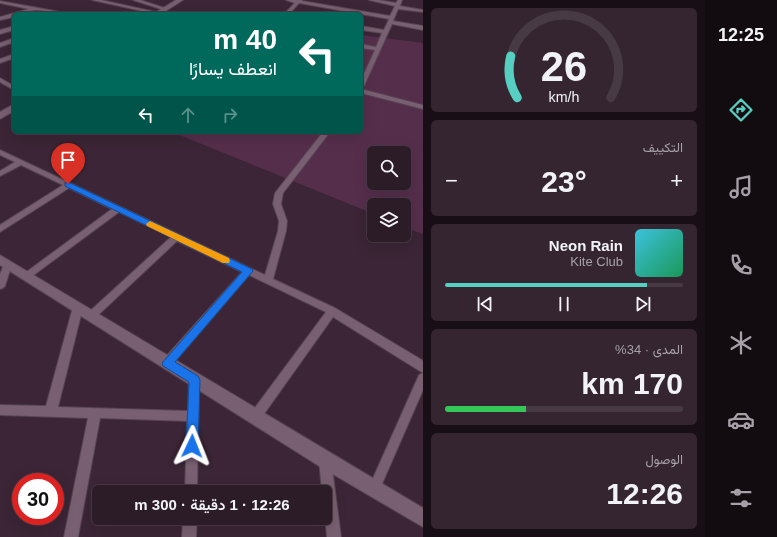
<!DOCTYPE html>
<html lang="ar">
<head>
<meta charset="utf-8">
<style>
	body { margin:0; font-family:Helvetica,Vazirmatn,sans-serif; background:#342530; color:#f1f3f6; direction:rtl; height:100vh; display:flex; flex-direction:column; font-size:15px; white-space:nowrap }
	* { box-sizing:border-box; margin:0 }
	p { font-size:13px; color:#a6a1a8 }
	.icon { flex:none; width:22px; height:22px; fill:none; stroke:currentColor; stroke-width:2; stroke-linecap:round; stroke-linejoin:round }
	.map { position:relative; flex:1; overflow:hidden; direction:ltr }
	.drawer { display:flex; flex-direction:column; gap:8px; padding:8px; background:#180f16; width:282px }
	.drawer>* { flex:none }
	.hud { position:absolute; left:12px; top:12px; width:351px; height:122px; border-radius:6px; box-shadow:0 4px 16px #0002,0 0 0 1px #483a45; direction:rtl; background:#00695c; color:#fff; overflow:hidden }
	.controls { position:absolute; left:367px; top:146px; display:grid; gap:8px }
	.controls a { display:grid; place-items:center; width:44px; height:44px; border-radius:6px; background:#2c1c28; box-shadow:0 4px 16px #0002,0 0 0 1px #483a45; font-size:20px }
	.speed { position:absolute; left:12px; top:473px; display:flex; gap:8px; font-size:20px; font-weight:700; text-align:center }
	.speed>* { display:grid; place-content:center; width:52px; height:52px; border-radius:50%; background:#2c1c28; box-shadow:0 4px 16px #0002,0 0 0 1px #483a45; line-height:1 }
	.speed .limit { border:6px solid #d22; background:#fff; color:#111 }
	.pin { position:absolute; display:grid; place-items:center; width:34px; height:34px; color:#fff; margin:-41px -17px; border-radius:50% 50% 50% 0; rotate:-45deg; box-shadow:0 0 4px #0007 }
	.pin .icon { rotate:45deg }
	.me { position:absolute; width:44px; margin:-22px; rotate:2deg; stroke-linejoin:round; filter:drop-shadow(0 0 3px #0008) }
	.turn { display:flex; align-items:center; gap:14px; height:84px; padding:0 20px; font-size:18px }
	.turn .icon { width:52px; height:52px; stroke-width:2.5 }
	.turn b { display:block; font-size:28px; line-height:34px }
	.lanes { display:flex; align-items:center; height:38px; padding:0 20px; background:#0003; justify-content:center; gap:20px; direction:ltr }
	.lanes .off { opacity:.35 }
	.big { font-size:30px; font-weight:600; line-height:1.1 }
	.drawer .card { flex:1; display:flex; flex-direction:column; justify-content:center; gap:6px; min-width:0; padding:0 14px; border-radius:6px; background:#342530 }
	.drawer .dial { align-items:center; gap:0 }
	.dial svg { height:104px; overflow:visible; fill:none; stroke:#483a45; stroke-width:7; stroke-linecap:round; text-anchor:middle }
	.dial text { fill:#f1f3f6; stroke:none }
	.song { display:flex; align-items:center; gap:12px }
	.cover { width:48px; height:48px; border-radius:6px; background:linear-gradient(135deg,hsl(190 70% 55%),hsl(150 70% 35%)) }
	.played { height:4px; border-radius:2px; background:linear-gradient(90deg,#57cec2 85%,#483a45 85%) }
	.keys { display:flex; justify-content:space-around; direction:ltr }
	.heat { display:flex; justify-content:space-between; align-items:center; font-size:22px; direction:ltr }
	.charge { height:6px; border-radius:3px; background:linear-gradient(90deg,#34c759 34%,#483a45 0) }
	.trip { position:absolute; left:92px; top:485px; width:240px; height:40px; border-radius:6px; background:#2c1c28; box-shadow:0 4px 16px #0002,0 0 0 1px #483a45; font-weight:600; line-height:40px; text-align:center; direction:rtl }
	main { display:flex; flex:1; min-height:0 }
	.tabs { display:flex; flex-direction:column; width:72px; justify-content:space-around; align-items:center; background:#120b10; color:#a6a1a8 }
	.tabs .icon { width:28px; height:28px }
	.tabs .current { color:#57cec2 }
	.tabs b { font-size:18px; color:#f1f3f6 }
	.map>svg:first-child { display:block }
	.green { fill:#552e4c; fill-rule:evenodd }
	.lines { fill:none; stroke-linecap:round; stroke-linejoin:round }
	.minor-casing { stroke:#564452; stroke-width:2 }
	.tertiary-casing { stroke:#564452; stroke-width:2 }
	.minor { fill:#785f71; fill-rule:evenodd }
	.tertiary { fill:#785f71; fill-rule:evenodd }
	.route { fill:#1a73e8; stroke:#114b97 }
	.slow { fill:#f59e0b }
</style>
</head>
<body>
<main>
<nav class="tabs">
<b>12:25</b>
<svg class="icon current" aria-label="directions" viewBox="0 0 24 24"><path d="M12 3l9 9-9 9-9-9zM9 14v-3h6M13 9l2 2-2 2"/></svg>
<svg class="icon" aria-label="music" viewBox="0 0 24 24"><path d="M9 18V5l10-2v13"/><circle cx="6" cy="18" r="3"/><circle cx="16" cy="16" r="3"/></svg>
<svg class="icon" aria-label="phone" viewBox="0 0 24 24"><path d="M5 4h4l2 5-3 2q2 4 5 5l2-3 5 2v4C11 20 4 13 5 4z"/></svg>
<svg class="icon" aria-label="climate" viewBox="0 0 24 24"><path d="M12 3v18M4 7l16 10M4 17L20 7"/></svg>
<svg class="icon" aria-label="car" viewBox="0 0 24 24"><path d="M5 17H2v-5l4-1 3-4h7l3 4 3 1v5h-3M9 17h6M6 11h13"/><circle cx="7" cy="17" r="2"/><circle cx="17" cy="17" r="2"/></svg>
<svg class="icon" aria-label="filters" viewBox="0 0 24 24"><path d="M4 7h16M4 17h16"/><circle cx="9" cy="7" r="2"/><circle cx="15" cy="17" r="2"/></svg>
</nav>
<section class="drawer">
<div class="card dial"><svg viewBox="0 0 100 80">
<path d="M14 69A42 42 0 1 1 86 69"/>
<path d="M14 69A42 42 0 0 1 9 37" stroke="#57cec2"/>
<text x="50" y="56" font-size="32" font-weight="700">26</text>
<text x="50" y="72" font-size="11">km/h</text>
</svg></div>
<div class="card"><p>التكييف</p>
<div class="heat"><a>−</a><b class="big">23°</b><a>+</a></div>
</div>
<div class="card">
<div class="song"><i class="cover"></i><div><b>Neon Rain</b><p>Kite Club</p></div></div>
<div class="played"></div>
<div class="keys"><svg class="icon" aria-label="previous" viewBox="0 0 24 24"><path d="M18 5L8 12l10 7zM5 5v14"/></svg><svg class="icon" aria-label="pause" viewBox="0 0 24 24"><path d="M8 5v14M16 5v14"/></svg><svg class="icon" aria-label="next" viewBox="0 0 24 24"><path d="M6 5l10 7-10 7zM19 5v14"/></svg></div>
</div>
<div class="card"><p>المدى · 34%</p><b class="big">170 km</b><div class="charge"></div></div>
<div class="card"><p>الوصول</p><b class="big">12:26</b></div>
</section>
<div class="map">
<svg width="423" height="537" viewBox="0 0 423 537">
	<rect width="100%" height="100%" fill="#3b2536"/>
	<path class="green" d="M 361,35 L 423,43 L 423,234 L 404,227 L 404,205 L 374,205 L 374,214 L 172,132 L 361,132 ZM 374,153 L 404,153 L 404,183 L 374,183 Z"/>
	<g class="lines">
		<defs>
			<g id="minor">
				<polygon points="92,0 101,0 160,13 156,14"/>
				<polygon points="133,0 140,0 168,9 164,10"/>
				<polygon points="286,0 302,0 302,1 390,16 395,6 369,0 378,0 396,3 398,0 402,0 400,6 423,10 423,12 398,9 393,21 423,26 423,30 392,24 364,86 361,88 361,80 375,50 361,48 361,44 376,47 382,33 361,30 361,26 384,30 389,19 299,3 289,14 284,14 295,3"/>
				<path d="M 0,1 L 66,13 L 68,14 C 57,14 47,10 36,10 C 29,10 22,14 14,14 L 14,17 L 0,20 L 0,17 L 29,9 L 0,3 Z"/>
				<polygon points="14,26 14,30 0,34 0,30"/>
				<polygon points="14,38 14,42 0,47 0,43"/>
				<polygon points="14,54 14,58 0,63 0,59"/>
				<polygon points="0,78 14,86 14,90 0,82"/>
				<polygon points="361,89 423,105 423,109 361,93"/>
				<polygon points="323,132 330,132 283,193 281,204 287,221 286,231 273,279 335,308 422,360 423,361 423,373 333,317 259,421 255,422 251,421 249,417 251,413 326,312 249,275 171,366 167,367 163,366 162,363 163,360 242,272 177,241 95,318 89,318 87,315 89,312 171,237 119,212 31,277 25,277 23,275 25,273 112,209 69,188 0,232 0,225 63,185 21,165 0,176 0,171 15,162 0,155 0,150 265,275 278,231 279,221 273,204 275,193"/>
				<polygon points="8,261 12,264 5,286 3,288 0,289 0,274 5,262"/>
				<polygon points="78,303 81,304 83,307 58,407 188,411 189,380 190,377 194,375 198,377 199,380 197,492 185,492 187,421 100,418 78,537 64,537 88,418 0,415 0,405 46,406 73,307 75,304"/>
				<polygon points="423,373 423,390 378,493 374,495 370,493 368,489 370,485 419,375"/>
				<polygon points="325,454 329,456 331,460 341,537 327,537 325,516 325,492 322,492 319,460 321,456"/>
				<polygon points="183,518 197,518 196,537 182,537"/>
			</g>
			<g id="tertiary">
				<polygon points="176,0 183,0 161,14 153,14"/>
				<polygon points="14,104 14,111 0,119 0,112"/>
				<polygon points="0,255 423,508 423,527 319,466 0,265"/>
			</g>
		</defs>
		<use href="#minor" class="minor-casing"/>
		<use href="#tertiary" class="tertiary-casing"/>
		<use href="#minor" class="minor"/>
		<use href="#tertiary" class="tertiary"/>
	</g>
	<polygon class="route" points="68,182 252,269 253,271 175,362 198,376 200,380 198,446 196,451 192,452 188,451 186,446 189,382 163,366 162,363 242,272 65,186 65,183"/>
	<polygon class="slow" points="150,221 229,258 230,261 229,263 223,263 147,226 146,224"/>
</svg>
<div class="controls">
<a><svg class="icon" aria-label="search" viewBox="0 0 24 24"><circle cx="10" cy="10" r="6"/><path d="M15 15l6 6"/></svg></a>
<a><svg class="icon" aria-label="layers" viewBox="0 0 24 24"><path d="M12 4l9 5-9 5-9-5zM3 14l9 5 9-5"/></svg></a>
</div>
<div class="speed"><div class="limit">30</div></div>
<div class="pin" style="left:68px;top:184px;background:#d93025"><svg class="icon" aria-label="arrive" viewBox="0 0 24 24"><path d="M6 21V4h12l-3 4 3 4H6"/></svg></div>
<svg class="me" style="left:192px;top:446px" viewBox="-20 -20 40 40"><path d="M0-17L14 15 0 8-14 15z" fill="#1a73e8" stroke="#fff" stroke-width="4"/></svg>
<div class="trip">12:26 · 1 دقيقة · 300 m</div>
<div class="hud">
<div class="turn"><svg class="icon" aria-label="left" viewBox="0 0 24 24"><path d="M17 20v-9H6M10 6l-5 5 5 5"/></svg><div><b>40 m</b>انعطف يسارًا</div></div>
<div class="lanes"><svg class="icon" aria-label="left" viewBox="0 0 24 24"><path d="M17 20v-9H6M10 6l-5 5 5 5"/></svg><svg class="icon off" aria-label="ahead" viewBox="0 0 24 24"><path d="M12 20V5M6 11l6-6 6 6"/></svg><svg class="icon off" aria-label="right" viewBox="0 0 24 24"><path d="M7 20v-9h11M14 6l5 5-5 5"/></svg></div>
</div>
</div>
</main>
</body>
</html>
